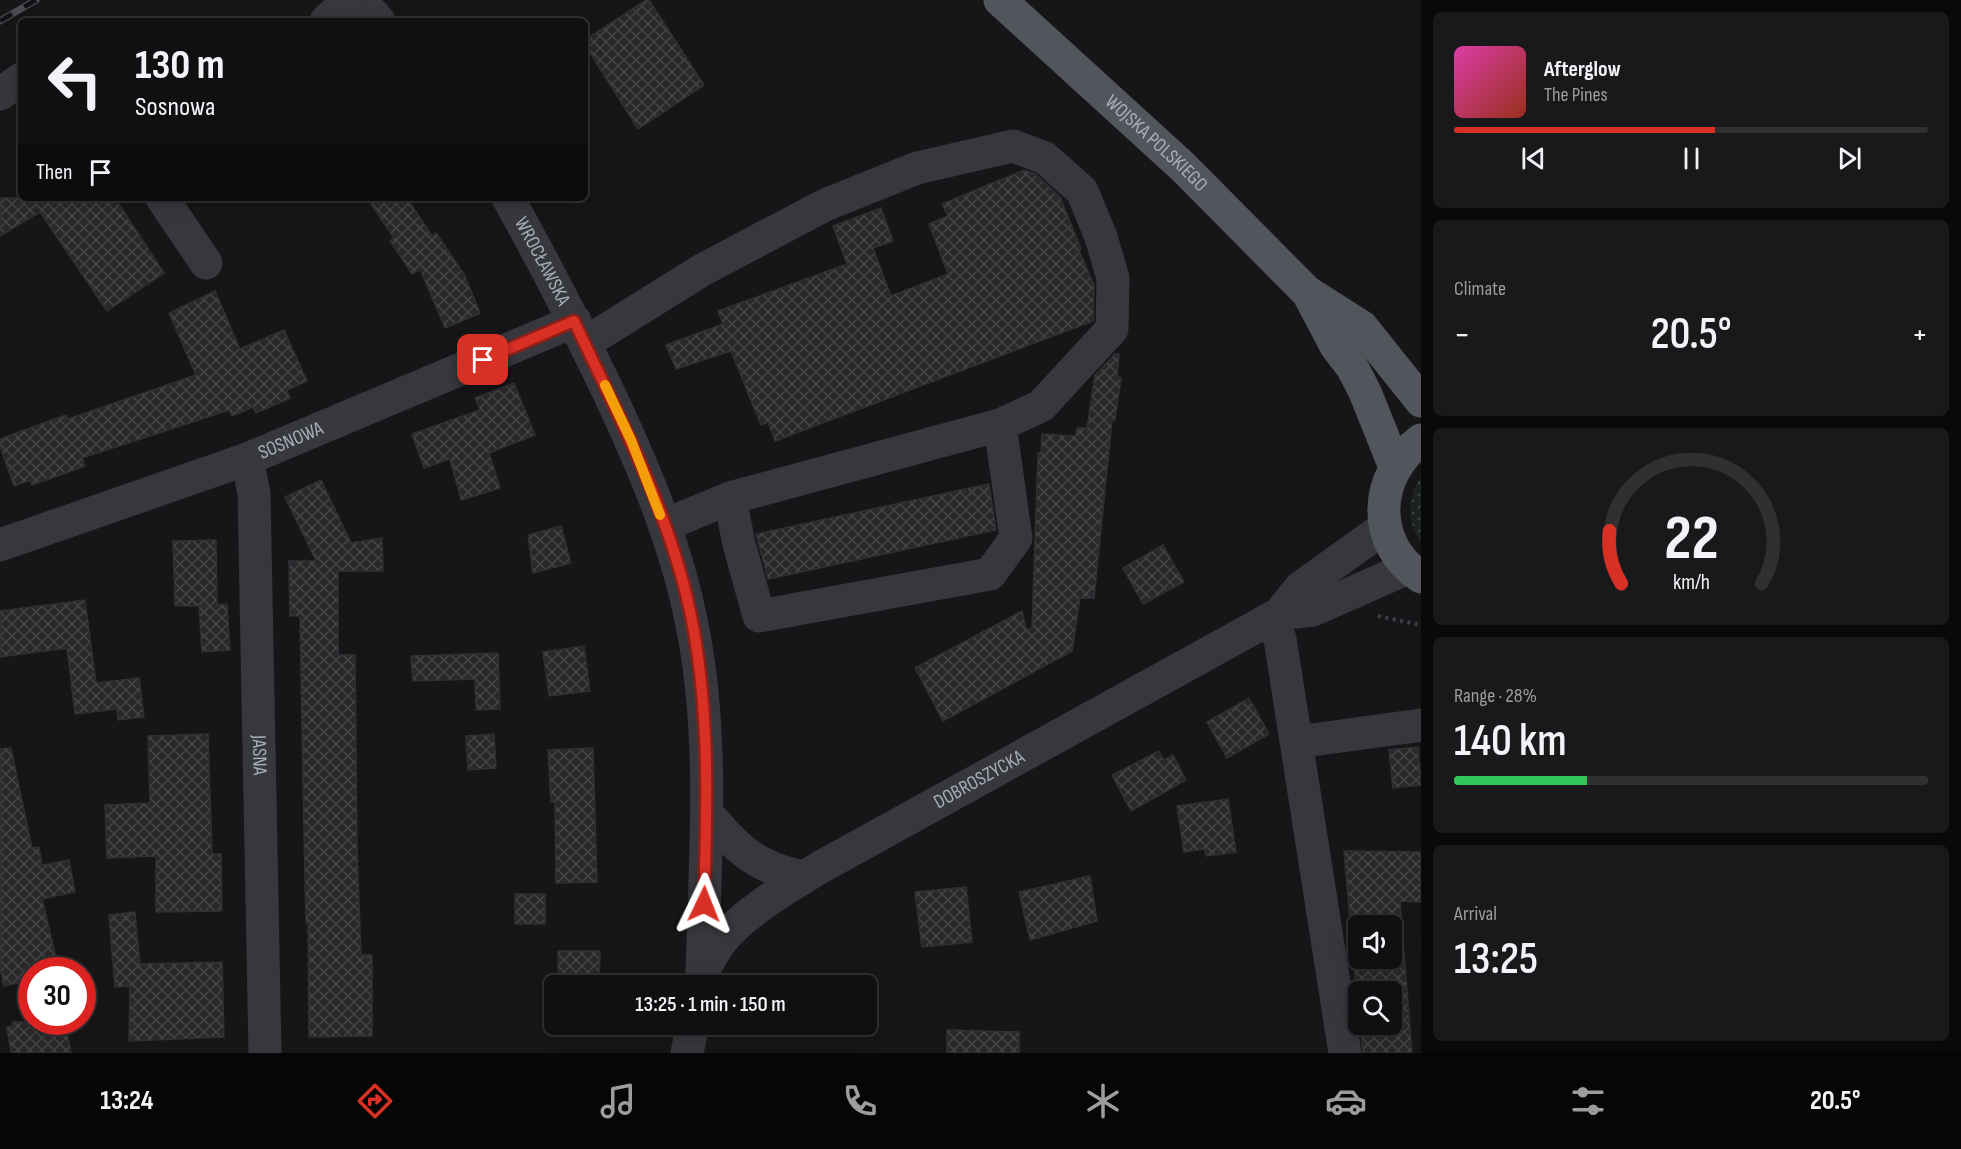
<!DOCTYPE html>
<html lang="en">
<head>
<meta charset="utf-8">
<style>
	body { margin:0; font-family:"Sofia Sans Condensed",sans-serif; background:#19191b; color:#f1f3f6; height:100vh; display:flex; flex-direction:column; font-size:22px; white-space:nowrap }
	* { box-sizing:border-box; margin:0 }
	p { font-size:20px; color:#9c9d9f }
	.icon { flex:none; width:33px; height:33px; fill:none; stroke:currentColor; stroke-width:2; stroke-linecap:round; stroke-linejoin:round }
	.map { position:relative; flex:1; overflow:hidden }
	.drawer { display:flex; flex-direction:column; gap:12px; padding:12px; background:#09090a; width:540px }
	.drawer>* { flex:none }
	.top-card { position:absolute; left:18px; top:18px; width:570px; height:183px; border-radius:9px; box-shadow:0 3px 15px #0003,0 0 0 2px #303032; background:#101012; color:#f1f3f6; overflow:hidden }
	.buttons { position:absolute; left:1348px; top:915px; display:grid; gap:12px }
	.buttons a { display:grid; place-items:center; width:54px; height:54px; border-radius:9px; background:#101012; box-shadow:0 3px 15px #0003,0 0 0 2px #303032; font-size:30px }
	.speed { position:absolute; left:18px; top:957px; display:flex; gap:12px; font-size:30px; font-weight:700; text-align:center }
	.speed>* { display:grid; place-content:center; width:78px; height:78px; border-radius:50%; background:#101012; box-shadow:0 3px 15px #0003,0 0 0 2px #303032; line-height:1 }
	.speed .limit { border:9px solid #d22; background:#fff; color:#111 }
	.pin { position:absolute; display:grid; place-items:center; width:51px; height:51px; color:#fff; margin:-26px; border-radius:12px; box-shadow:0 3px 9px #0006 }
	.me { position:absolute; width:66px; margin:-33px; rotate:2deg; stroke-linejoin:round; filter:drop-shadow(0 0 4px #0008) }
	.turn { display:flex; align-items:center; gap:21px; height:126px; padding:0 18px; font-size:27px }
	.turn .icon { width:78px; height:78px; stroke-width:2.5 }
	.turn b { display:block; font-size:42px; line-height:51px }
	.then { display:flex; align-items:center; height:57px; padding:0 18px; background:#0003; gap:12px; font-size:22px }
	.big { font-size:45px; font-weight:600; line-height:1.1 }
	.drawer .tile { flex:1; display:flex; flex-direction:column; justify-content:center; gap:9px; min-width:0; padding:0 21px; border-radius:9px; background:#19191b }
	.drawer .dial { align-items:center; gap:0 }
	.dial svg { height:156px; overflow:visible; fill:none; stroke:#303032; stroke-width:7; stroke-linecap:round; text-anchor:middle }
	.dial text { fill:#f1f3f6; stroke:none }
	.song { display:flex; align-items:center; gap:18px }
	.cover { width:72px; height:72px; border-radius:9px; background:linear-gradient(135deg,hsl(320 70% 55%),hsl(10 70% 35%)) }
	.played { height:6px; border-radius:3px; background:linear-gradient(90deg,#d93025 55%,#303032 55%) }
	.keys { display:flex; justify-content:space-around; direction:ltr }
	.heat { display:flex; justify-content:space-between; align-items:center; font-size:33px; direction:ltr }
	.charge { height:9px; border-radius:4px; background:linear-gradient(90deg,#34c759 28%,#303032 0) }
	.trip { position:absolute; left:544px; top:975px; width:333px; height:60px; border-radius:9px; background:#101012; box-shadow:0 3px 15px #0003,0 0 0 2px #303032; font-weight:600; line-height:60px; text-align:center }
	.menu { display:flex; height:96px; justify-content:space-around; align-items:center; background:#060607; color:#9c9d9f }
	.menu .icon { width:42px; height:42px }
	.menu .active { color:#d93025 }
	.menu b { font-size:27px; color:#f1f3f6 }
	main { display:flex; flex:1; min-height:0 }
	.map>svg:first-child { display:block }
	.grass { fill:url(#grass-dots) }
	.building { fill:url(#building-cross-hatch); stroke:#303034; stroke-width:1.5; fill-rule:evenodd }
	.lines { fill:none; stroke-linecap:round; stroke-linejoin:round }
	.path { stroke:#3d3f44; stroke-width:4; stroke-dasharray:3 4.5; stroke-linecap:butt }
	.minor { stroke:#37383d; stroke-width:33 }
	.major { stroke:#53555c; stroke-width:33 }
	.rail-casing { stroke:#4a4c52; stroke-width:7 }
	.rail { stroke:#111113; stroke-width:4.5; stroke-dasharray:14; stroke-linecap:butt }
	.route-casing { stroke:#8d1f18; stroke-width:15 }
	.route { stroke:#d93025; stroke-width:10 }
	.slow { stroke:#f59e0b; stroke-width:10 }
	.labels { text-anchor:middle; dominant-baseline:central; stroke-width:6; stroke-linejoin:round; paint-order:stroke }
	.street-label { font-size:20px; fill:#a8adb8; stroke:#111113 }
</style>
</head>
<body>
<main>
<div class="map">
<svg width="1421" height="1053" viewBox="0 0 1421 1053">
	<defs>
		<pattern id="grass-dots" width="8" height="8" patternUnits="userSpaceOnUse" patternTransform="scale(1.5)"><rect width="8" height="8" fill="#1c231d"/><path d="M2 2h.1M6 6h.1" fill="none" stroke="#3a403c" stroke-width="1.8" stroke-linecap="round"/></pattern>
		<pattern id="building-cross-hatch" width="8" height="8" patternUnits="userSpaceOnUse" patternTransform="scale(1.5)"><rect width="8" height="8" fill="#29292c"/><path d="M0 0l8 8M0 8l8-8" fill="none" stroke="#454548"/></pattern>
	</defs>
	<rect width="100%" height="100%" fill="#161618"/>
	<path class="grass" d="M 1421,477 L 1421,543 C 1407,523 1406,497 1421,477 Z"/>
	<g class="building">
		<polygon points="646,0 649,0 704,85 638,129 585,45 585,40"/>
		<polygon points="1024,170 1035,174 1060,197 1081,249 1079,250 1094,286 1093,321 775,441 768,422 761,425 731,351 676,369 666,345 723,324 718,311 847,264 833,226 881,208 893,241 873,248 891,296 948,274 929,224 948,216 942,204"/>
		<polygon points="0,198 115,198 164,273 107,311 40,212 0,236"/>
		<polygon points="367,198 407,198 432,236 436,233 464,274 480,313 445,328 420,269 412,274 390,241 394,238"/>
		<polygon points="215,291 240,349 284,330 307,381 287,390 290,398 256,413 253,407 232,416 229,410 82,458 85,466 32,485 30,480 14,486 0,446 0,439 66,415 68,419 196,375 169,313"/>
		<polygon points="1115,354 1119,354 1117,377 1121,378 1115,420 1112,420 1094,598 1080,598 1072,651 943,721 915,668 1022,611 1026,629 1032,629 1038,453 1041,453 1042,434 1076,436 1077,428 1087,428 1095,375"/>
		<polygon points="514,383 535,435 489,453 500,488 461,500 450,459 424,468 412,434 480,410 475,398"/>
		<polygon points="321,480 351,543 382,538 383,571 338,571 338,655 355,655 357,849 361,955 372,955 372,1036 309,1037 308,922 306,923 304,835 300,616 290,616 289,561 316,561 285,497"/>
		<polygon points="989,484 996,530 768,579 756,534"/>
		<polygon points="561,526 571,563 533,573 528,535"/>
		<polygon points="216,540 217,605 227,604 230,650 202,652 199,606 204,606 175,606 173,541"/>
		<polygon points="1163,545 1184,582 1143,604 1123,568"/>
		<polygon points="85,600 96,683 139,678 144,717 118,720 117,709 75,714 67,648 0,657 0,611"/>
		<polygon points="584,646 590,691 549,696 543,652"/>
		<polygon points="498,653 500,709 476,710 475,679 413,681 411,656"/>
		<polygon points="1249,698 1269,734 1227,758 1207,722"/>
		<polygon points="208,734 212,854 221,854 222,911 156,912 156,856 107,858 105,805 150,803 148,736"/>
		<polygon points="494,734 496,768 468,770 466,736"/>
		<polygon points="1418,747 1421,785 1393,788 1389,750"/>
		<polygon points="11,748 32,848 39,847 42,865 69,860 75,892 42,899 59,970 32,970 32,980 4,986 0,968 0,749"/>
		<polygon points="593,748 597,882 556,883 555,802 551,802 548,750"/>
		<polygon points="1159,751 1164,760 1173,755 1186,780 1131,811 1112,775"/>
		<polygon points="1228,799 1236,852 1206,856 1205,849 1184,852 1177,806"/>
		<path d="M 1344,851 L 1421,852 L 1421,902 L 1400,901 L 1412,1053 L 1363,1053 L 1360,1024 L 1392,1024 L 1392,992 L 1359,992 L 1359,1021 ZM 1359,926 L 1392,926 L 1392,958 L 1359,958 Z"/>
		<polygon points="1090,876 1097,921 1030,940 1019,892"/>
		<polygon points="966,887 972,942 922,947 915,892"/>
		<rect x="515" y="894" width="30" height="30"/>
		<polygon points="135,912 140,964 222,962 224,1037 129,1041 130,986 115,987 109,915"/>
		<polygon points="558,951 600,951 599,986 558,986"/>
		<polygon points="12,1022 65,1022 71,1053 11,1053 7,1027 13,1026"/>
		<polygon points="947,1030 1019,1032 1019,1053 947,1053"/>
	</g>
	<g class="lines">
		<polyline class="path" points="1378,616 1421,625"/>
		<g class="minor">
			<polyline points="360,0 379,21"/>
			<polyline points="326,21 349,0"/>
			<polyline points="0,94 21,79"/>
			<polyline points="162,198 206,263"/>
			<path id="s1" d="M 508,198 C 543,260 575,323 606,387 C 642,463 676,542 692,625 C 715,738 705,857 702,972 L 700,986"/>
			<polyline points="585,343 702,270 825,205 917,168 1013,146 1045,158 1082,191 1101,237 1113,278 1112,329 1041,406 1000,425"/>
			<path id="s2" d="M 247,459 L 254,493 L 265,1053"/>
			<polyline points="665,525 730,498 1000,425 1016,538 990,574 759,616 739,544 730,498"/>
			<path id="s3" d="M 0,545 L 247,459 L 575,321"/>
			<polyline points="1279,614 1313,610 1408,568"/>
			<polyline points="1270,619 1280,639 1345,1053"/>
			<polyline points="1297,742 1421,725"/>
			<path d="M 707,813 C 739,850 754,867 804,877"/>
			<path id="s4" d="M 702,972 C 708,963 713,953 719,944 C 741,914 788,887 819,868 L 1279,614 L 1300,588 L 1385,527"/>
			<polyline points="687,1053 693,1024"/>
		</g>
		<g class="major">
			<path id="s5" d="M 1000,0 L 1182,166 L 1307,292 L 1362,327 L 1421,401"/>
			<polyline points="1308,293 1336,346 1352,367 1365,392 1395,467"/>
			<path d="M 1421,440 C 1373,475 1370,544 1421,577"/>
		</g>
		<defs>
			<polyline id="rail" points="0,21 36,0"/>
		</defs>
		<use href="#rail" class="rail-casing"/>
		<use href="#rail" class="rail"/>
	</g>
	<g class="lines">
		<defs>
			<path id="route" d="M 483,360 L 574,321 C 620,419 673,518 693,626 C 710,718 707,811 704,904"/>
		</defs>
		<use href="#route" class="route-casing"/>
		<use href="#route" class="route"/>
		<polyline class="slow" points="605,385 631,440 660,515"/>
	</g>
	<g class="labels">
		<g class="street-label">
			<text stroke="none"><textPath href="#s5" startOffset="212">WOJSKA POLSKIEGO</textPath></text>
			<text stroke="none"><textPath href="#s1" startOffset="72">WROCŁAWSKA</textPath></text>
			<text stroke="none"><textPath href="#s3" startOffset="309">SOSNOWA</textPath></text>
			<text stroke="none"><textPath href="#s2" startOffset="297">JASNA</textPath></text>
			<text stroke="none"><textPath href="#s4" startOffset="342">DOBROSZYCKA</textPath></text>
		</g>
	</g>
</svg>
<div class="buttons">
<a><svg class="icon" aria-label="sound" viewBox="0 0 24 24"><path d="M4 9h4l5-4v14l-5-4H4zM17 9q2 3 0 6"/></svg></a>
<a><svg class="icon" aria-label="search" viewBox="0 0 24 24"><circle cx="10" cy="10" r="6"/><path d="M15 15l6 6"/></svg></a>
</div>
<div class="speed"><div class="limit">30</div></div>
<div class="pin" style="left:483px;top:360px;background:#d93025"><svg class="icon" aria-label="arrive" viewBox="0 0 24 24"><path d="M6 21V4h12l-3 4 3 4H6"/></svg></div>
<svg class="me" style="left:704px;top:904px" viewBox="-20 -20 40 40"><path d="M0-17L14 15 0 8-14 15z" fill="#d93025" stroke="#fff" stroke-width="4"/></svg>
<div class="trip">13:25 · 1 min · 150 m</div>
<div class="top-card">
<div class="turn"><svg class="icon" aria-label="left" viewBox="0 0 24 24"><path d="M17 20v-9H6M10 6l-5 5 5 5"/></svg><div><b>130 m</b>Sosnowa</div></div>
<div class="then">Then<svg class="icon" aria-label="arrive" viewBox="0 0 24 24"><path d="M6 21V4h12l-3 4 3 4H6"/></svg></div>
</div>
</div>
<section class="drawer">
<div class="tile">
<div class="song"><i class="cover"></i><div><b>Afterglow</b><p>The Pines</p></div></div>
<div class="played"></div>
<div class="keys"><svg class="icon" aria-label="previous" viewBox="0 0 24 24"><path d="M18 5L8 12l10 7zM5 5v14"/></svg><svg class="icon" aria-label="pause" viewBox="0 0 24 24"><path d="M8 5v14M16 5v14"/></svg><svg class="icon" aria-label="next" viewBox="0 0 24 24"><path d="M6 5l10 7-10 7zM19 5v14"/></svg></div>
</div>
<div class="tile"><p>Climate</p>
<div class="heat"><a>−</a><b class="big">20.5°</b><a>+</a></div>
</div>
<div class="tile dial"><svg viewBox="0 0 100 80">
<path d="M14 69A42 42 0 1 1 86 69"/>
<path d="M14 69A42 42 0 0 1 8 42" stroke="#d93025"/>
<text x="50" y="56" font-size="32" font-weight="700">22</text>
<text x="50" y="72" font-size="11">km/h</text>
</svg></div>
<div class="tile"><p>Range · 28%</p><b class="big">140 km</b><div class="charge"></div></div>
<div class="tile"><p>Arrival</p><b class="big">13:25</b></div>
</section>
</main>
<nav class="menu">
<b>13:24</b>
<svg class="icon active" aria-label="directions" viewBox="0 0 24 24"><path d="M12 3l9 9-9 9-9-9zM9 14v-3h6M13 9l2 2-2 2"/></svg>
<svg class="icon" aria-label="music" viewBox="0 0 24 24"><path d="M9 18V5l10-2v13"/><circle cx="6" cy="18" r="3"/><circle cx="16" cy="16" r="3"/></svg>
<svg class="icon" aria-label="phone" viewBox="0 0 24 24"><path d="M5 4h4l2 5-3 2q2 4 5 5l2-3 5 2v4C11 20 4 13 5 4z"/></svg>
<svg class="icon" aria-label="climate" viewBox="0 0 24 24"><path d="M12 3v18M4 7l16 10M4 17L20 7"/></svg>
<svg class="icon" aria-label="car" viewBox="0 0 24 24"><path d="M5 17H2v-5l4-1 3-4h7l3 4 3 1v5h-3M9 17h6M6 11h13"/><circle cx="7" cy="17" r="2"/><circle cx="17" cy="17" r="2"/></svg>
<svg class="icon" aria-label="filters" viewBox="0 0 24 24"><path d="M4 7h16M4 17h16"/><circle cx="9" cy="7" r="2"/><circle cx="15" cy="17" r="2"/></svg>
<b>20.5°</b>
</nav>
</body>
</html>
